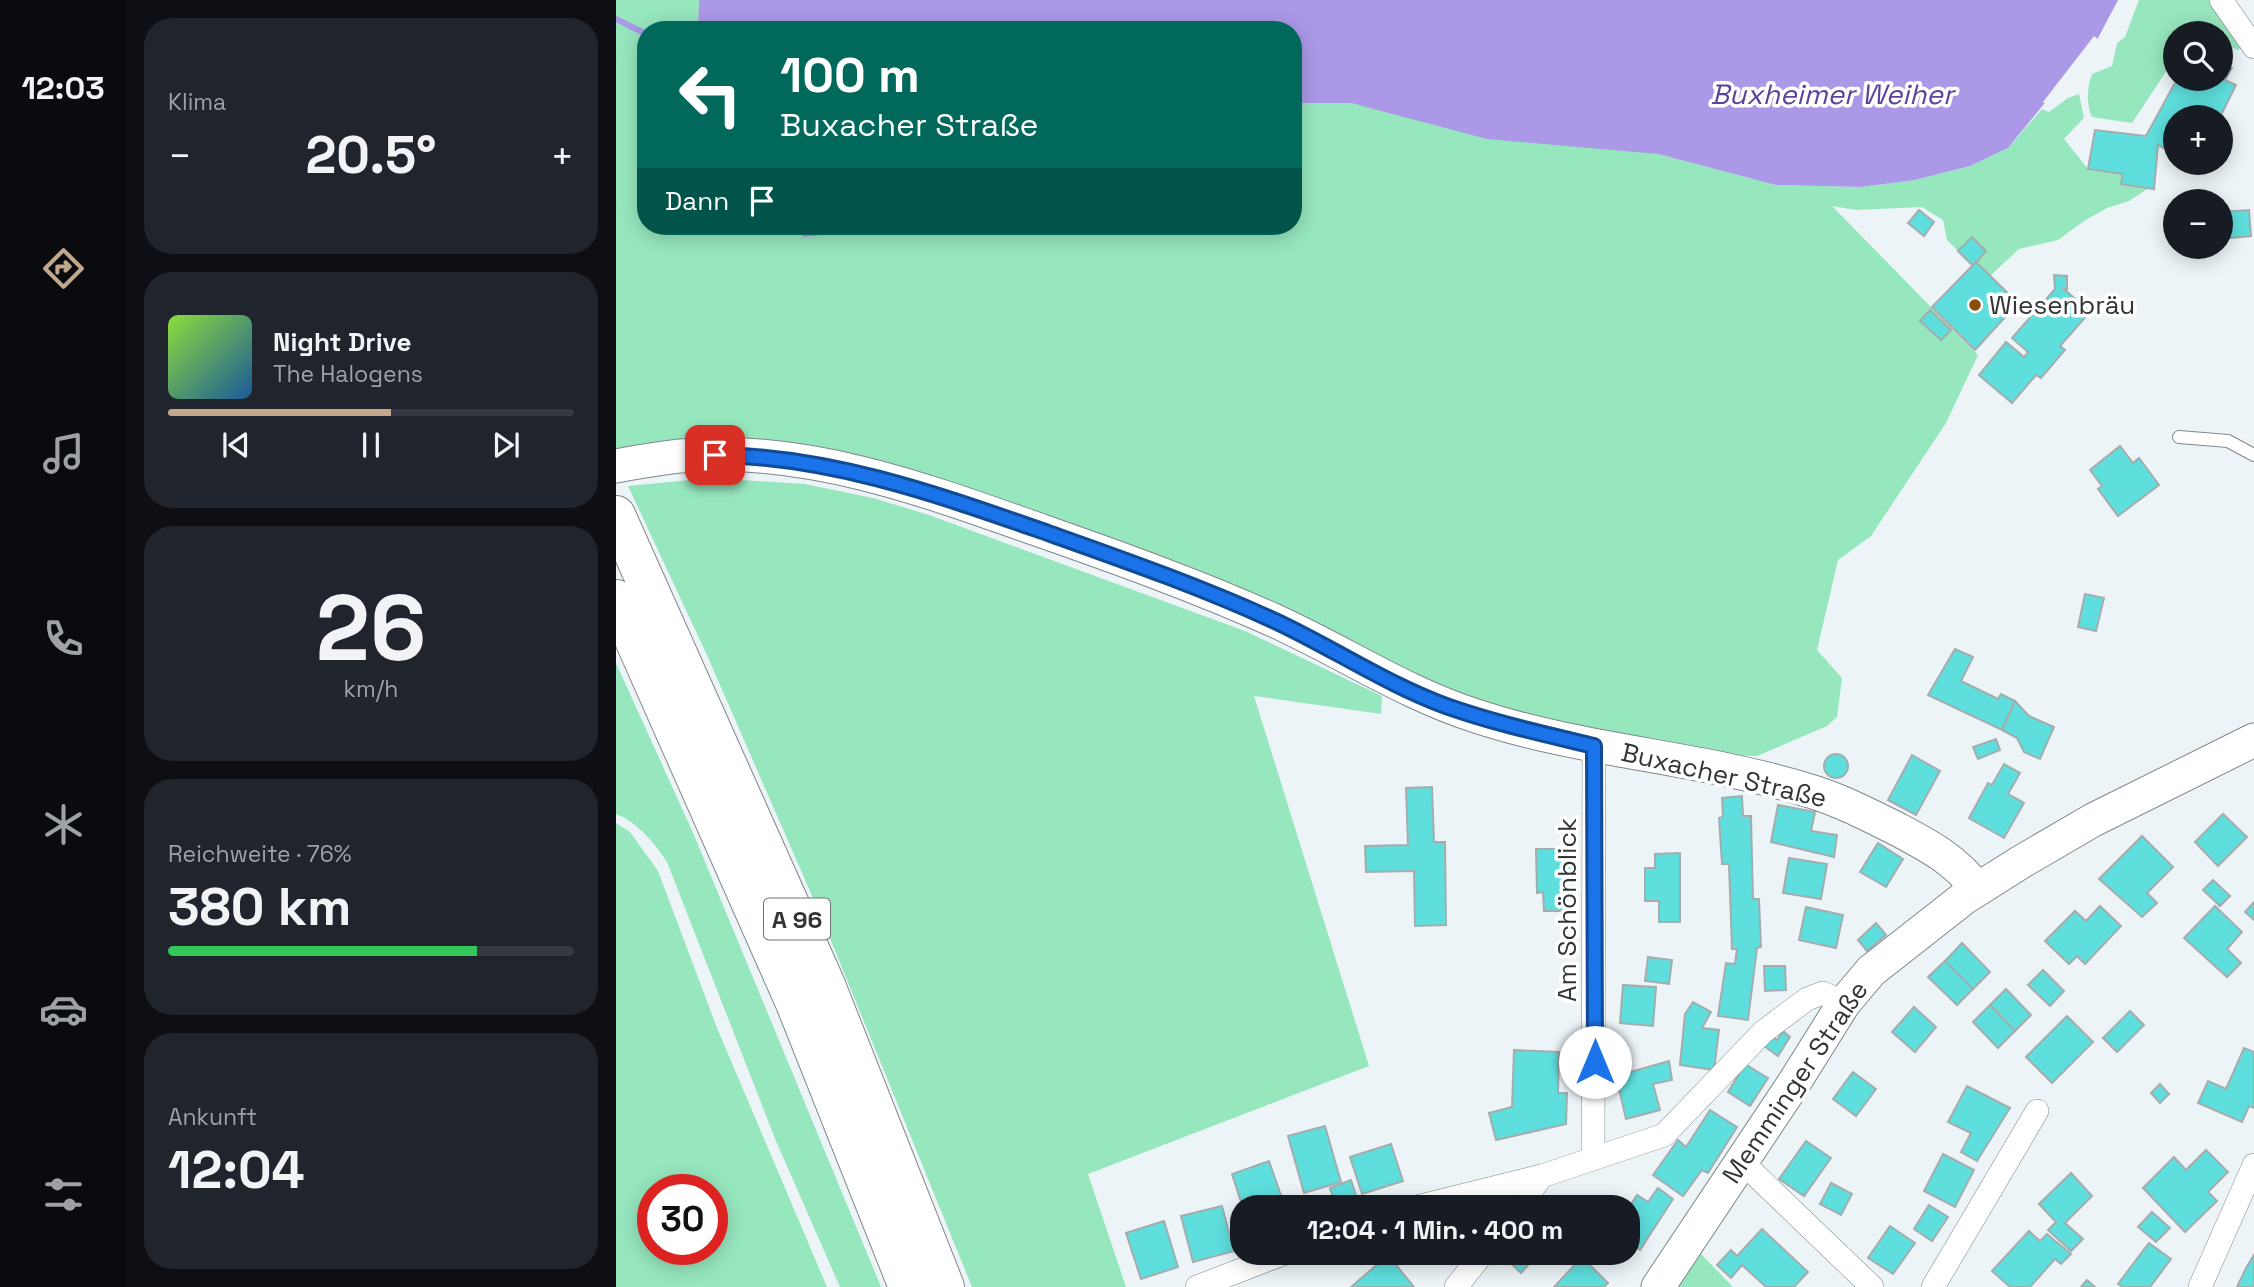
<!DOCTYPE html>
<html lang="de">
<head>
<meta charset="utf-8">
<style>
	body { margin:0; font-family:"Space Grotesk",sans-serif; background:#20242c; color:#f1f3f6; height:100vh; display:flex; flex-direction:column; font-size:26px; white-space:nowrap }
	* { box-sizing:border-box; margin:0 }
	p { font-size:23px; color:#9ea1a6 }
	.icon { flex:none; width:38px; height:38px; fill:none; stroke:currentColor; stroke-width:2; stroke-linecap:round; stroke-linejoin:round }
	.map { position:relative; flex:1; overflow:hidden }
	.drawer { display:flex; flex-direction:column; gap:18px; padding:18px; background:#0d0f14; width:490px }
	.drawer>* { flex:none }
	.banner { position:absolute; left:21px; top:21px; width:665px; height:214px; border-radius:28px; box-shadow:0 4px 18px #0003; background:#00695c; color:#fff; overflow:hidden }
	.controls { position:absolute; left:1547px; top:21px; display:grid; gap:14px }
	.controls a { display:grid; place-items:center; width:70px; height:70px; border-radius:50%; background:#171b24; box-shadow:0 4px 18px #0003; font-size:35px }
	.speed { position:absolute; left:21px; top:1174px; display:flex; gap:14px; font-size:35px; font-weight:700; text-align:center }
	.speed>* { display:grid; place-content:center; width:91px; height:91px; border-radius:50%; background:#171b24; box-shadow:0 4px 18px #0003; line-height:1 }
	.speed .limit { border:10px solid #d22; background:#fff; color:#111 }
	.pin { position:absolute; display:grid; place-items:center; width:60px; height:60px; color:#fff; margin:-30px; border-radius:14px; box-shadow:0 4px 10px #0006 }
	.me { position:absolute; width:77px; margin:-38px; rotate:0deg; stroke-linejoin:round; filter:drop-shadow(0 0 5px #0008) }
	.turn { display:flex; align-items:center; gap:24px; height:147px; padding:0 28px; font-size:32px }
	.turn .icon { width:91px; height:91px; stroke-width:2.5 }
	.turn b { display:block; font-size:49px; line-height:60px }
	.then { display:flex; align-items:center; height:66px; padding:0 28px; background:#0003; gap:14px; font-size:26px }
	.big { font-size:52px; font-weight:700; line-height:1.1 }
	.drawer .card { flex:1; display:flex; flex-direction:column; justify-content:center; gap:10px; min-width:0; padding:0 24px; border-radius:28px; background:#20242c }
	.drawer .dial { align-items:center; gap:0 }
	.dial b { font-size:91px; line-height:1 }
	.song { display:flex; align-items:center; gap:21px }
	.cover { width:84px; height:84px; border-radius:10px; background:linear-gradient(135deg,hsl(90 70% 55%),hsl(210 70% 35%)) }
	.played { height:7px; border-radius:4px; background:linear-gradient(90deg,#c2a88a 55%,#363941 55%) }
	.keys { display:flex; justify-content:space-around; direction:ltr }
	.heat { display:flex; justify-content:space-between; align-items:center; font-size:38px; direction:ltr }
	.charge { height:10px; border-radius:5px; background:linear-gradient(90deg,#34c759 76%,#363941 0) }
	.trip { position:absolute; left:614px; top:1195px; width:410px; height:70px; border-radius:28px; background:#171b24; box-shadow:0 4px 18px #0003; font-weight:700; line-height:70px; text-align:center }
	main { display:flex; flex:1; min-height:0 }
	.dock { display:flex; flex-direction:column; width:126px; justify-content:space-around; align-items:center; background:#090b0e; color:#9ea1a6 }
	.dock .icon { width:49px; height:49px }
	.dock .current { color:#c2a88a }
	.dock b { font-size:32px; color:#f1f3f6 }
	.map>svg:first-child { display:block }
	.green { fill:#96e6be; fill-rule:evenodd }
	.water { fill:#ab98e7 }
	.pier { fill:#ecf4f8 }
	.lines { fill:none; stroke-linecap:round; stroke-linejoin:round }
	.stream { stroke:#ab98e7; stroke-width:6 }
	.building { fill:#5edfde; stroke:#a4adad; stroke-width:2 }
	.lane-casing { stroke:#80878b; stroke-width:14 }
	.street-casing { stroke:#80878b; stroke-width:24 }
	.secondary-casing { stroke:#80878b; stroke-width:35 }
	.highway-casing { stroke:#80878b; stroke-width:40 }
	.lane { stroke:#fff; stroke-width:12 }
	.street { stroke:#fff; stroke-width:23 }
	.secondary { stroke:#fff; stroke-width:33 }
	.highway { stroke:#fff; stroke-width:38 }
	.route-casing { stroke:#114b97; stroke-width:18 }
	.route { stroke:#1a73e8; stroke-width:12 }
	.poi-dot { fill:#884d06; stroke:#fff; stroke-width:2.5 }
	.labels { text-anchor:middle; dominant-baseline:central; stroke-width:7; stroke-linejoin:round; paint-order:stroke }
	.shield { fill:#fff; stroke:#707273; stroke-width:2 }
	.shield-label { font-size:24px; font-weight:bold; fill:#323537 }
	.poi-label { font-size:26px; fill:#323537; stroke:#fff; text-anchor:start }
	.street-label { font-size:26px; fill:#323537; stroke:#fff }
	.water-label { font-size:28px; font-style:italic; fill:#5d419c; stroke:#fff }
</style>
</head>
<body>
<main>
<nav class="dock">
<b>12:03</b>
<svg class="icon current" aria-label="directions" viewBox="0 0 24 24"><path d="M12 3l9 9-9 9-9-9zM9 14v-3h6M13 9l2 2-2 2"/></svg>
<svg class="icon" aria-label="music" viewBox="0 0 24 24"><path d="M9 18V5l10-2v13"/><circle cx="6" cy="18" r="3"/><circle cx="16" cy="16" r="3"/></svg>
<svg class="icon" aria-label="phone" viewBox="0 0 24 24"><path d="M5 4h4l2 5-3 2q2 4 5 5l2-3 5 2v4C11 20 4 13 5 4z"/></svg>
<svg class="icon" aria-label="climate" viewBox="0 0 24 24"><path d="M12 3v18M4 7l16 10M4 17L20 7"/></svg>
<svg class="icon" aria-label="car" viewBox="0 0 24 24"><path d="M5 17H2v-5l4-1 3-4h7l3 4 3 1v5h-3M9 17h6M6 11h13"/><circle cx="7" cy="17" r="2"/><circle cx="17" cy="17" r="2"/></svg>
<svg class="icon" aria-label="filters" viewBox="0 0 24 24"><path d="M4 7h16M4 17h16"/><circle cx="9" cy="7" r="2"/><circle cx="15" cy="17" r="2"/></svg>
</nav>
<section class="drawer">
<div class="card"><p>Klima</p>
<div class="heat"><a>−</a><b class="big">20.5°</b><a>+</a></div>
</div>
<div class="card">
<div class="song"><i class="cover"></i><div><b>Night Drive</b><p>The Halogens</p></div></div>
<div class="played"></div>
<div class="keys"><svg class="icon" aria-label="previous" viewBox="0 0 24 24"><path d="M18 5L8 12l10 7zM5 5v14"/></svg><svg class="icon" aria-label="pause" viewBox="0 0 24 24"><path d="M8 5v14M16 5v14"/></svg><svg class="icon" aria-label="next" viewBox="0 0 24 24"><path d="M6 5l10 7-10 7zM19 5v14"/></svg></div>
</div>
<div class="card dial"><b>26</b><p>km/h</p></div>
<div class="card"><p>Reichweite · 76%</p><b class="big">380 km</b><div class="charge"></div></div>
<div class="card"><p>Ankunft</p><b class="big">12:04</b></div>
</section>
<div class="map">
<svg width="1638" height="1287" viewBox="0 0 1638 1287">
	<rect width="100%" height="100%" fill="#ecf4f8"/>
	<g class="green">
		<polygon points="0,0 83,0 82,30 30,30 30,226 171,226 188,237 274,229 278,226 677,226 677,103 735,103 791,115 1042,154 1160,185 1245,187 1299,180 1354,166 1392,148 1426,109 1433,112 1452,98 1463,94 1468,118 1448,139 1472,169 1507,174 1506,184 1533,188 1513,201 1491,208 1468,221 1442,240 1403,249 1374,276 1360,262 1370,251 1356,237 1342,251 1331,240 1327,220 1306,207 1241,210 1216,206 1362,355 1330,423 1255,536 1222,560 1201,650 1226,678 1221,717 1211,726 1141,756 1109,755 889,714 327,483 0,453"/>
		<path d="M 1523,0 L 1594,0 L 1625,46 L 1623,50 L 1605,44 L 1605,33 L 1589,33 L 1578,28 L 1572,33 L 1559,33 L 1559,58 L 1516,123 L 1476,117 C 1470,104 1471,88 1476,74 L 1496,66 L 1501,43 L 1509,37 Z"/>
		<polygon points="95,478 189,484 257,498 313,515 629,631 766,696 765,714 638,696 753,1066 472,1174 510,1287 356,1287 207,921 90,653 12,486"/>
		<path d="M 0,663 L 78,835 L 265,1287 L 224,1287 L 160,1141 L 51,862 C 39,843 21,822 0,814 Z"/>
		<path d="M 0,823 L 14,832 L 42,871 L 101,1028 L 211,1287 L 0,1287 ZM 96,1190 L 96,1250 L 37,1250 L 37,1190 Z"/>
		<polygon points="1084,1253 1117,1287 1061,1287"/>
	</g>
	<g class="water">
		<polygon points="83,0 1502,0 1482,38 1392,148 1354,166 1299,180 1245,187 1160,185 1042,154 871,139 735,103 677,103 677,30 82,30"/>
		<polygon points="171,226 278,226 274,229 188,237"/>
	</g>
	<polygon class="pier" points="1478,36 1484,41 1433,107 1427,102"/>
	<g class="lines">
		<polyline class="stream" points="0,19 30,34"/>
	</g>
	<g class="building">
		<polygon points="1605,62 1616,68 1609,80 1620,85 1604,117 1559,117 1559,154 1542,145 1538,189 1505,184 1507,174 1472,169 1479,130 1530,136 1561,79 1605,79"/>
		<polygon points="1303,210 1318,222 1308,236 1292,223"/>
		<polygon points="1633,210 1635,236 1605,239 1605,212"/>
		<polygon points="1356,237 1370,251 1357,266 1342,251"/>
		<polygon points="1360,262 1402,303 1359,350 1316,307"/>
		<polygon points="1438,275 1451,276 1451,289 1448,289 1474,312 1444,346 1449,350 1425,378 1420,375 1396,403 1363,375 1390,342 1408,357 1412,352 1396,338 1439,289"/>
		<polygon points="1314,310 1335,330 1325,340 1304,321"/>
		<polygon points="1504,446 1517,463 1523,458 1543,485 1502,516 1482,489 1486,486 1474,470"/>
		<polygon points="1469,594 1488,598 1480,631 1462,627"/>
		<polygon points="1339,649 1357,657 1345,681 1382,699 1385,694 1399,701 1386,730 1312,695"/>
		<polygon points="1399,701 1413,716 1438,727 1424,759 1408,752 1401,738 1386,730"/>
		<polygon points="1380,739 1384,750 1362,759 1357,747"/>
		<circle cx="1220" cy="766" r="12"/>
		<polygon points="1296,755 1324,771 1300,815 1272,800"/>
		<polygon points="1388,764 1404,773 1392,794 1408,803 1388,838 1353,818 1372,783 1376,785"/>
		<polygon points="816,787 818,842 829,842 830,925 799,926 798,871 750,872 749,846 792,845 790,788"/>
		<polygon points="1126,796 1127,816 1135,816 1137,899 1143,899 1145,947 1141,948 1132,1020 1102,1016 1110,963 1119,964 1121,949 1116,949 1113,864 1106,864 1103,818 1107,817 1106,798"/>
		<polygon points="1162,805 1199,812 1195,831 1221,835 1218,857 1155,842"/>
		<polygon points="1607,814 1631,837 1602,866 1579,842"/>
		<polygon points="1526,836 1557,867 1531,893 1541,903 1526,917 1483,879"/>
		<polygon points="1262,843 1287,859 1270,887 1244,872"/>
		<polygon points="920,849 957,849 957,892 948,892 949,911 928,911 927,892 921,893"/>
		<polygon points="1064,853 1064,922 1043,922 1043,901 1029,901 1029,868 1039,868 1039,854"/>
		<polygon points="1173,858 1211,864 1205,899 1167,893"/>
		<polygon points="1597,880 1614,896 1604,906 1587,890"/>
		<polygon points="1638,902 1638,920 1629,912"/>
		<polygon points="1484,906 1505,926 1469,964 1461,956 1453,964 1429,941 1459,911 1470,921"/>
		<polygon points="1599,906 1626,932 1611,949 1625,963 1611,977 1568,938"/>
		<polygon points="1190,907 1227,915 1220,948 1183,940"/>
		<polygon points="1260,923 1270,935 1251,951 1242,940"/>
		<polygon points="1346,943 1374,972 1357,989 1329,961"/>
		<polygon points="1032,957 1056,960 1053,984 1029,981"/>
		<polygon points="1329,961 1357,989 1341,1005 1312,977"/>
		<polygon points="1148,966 1169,966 1170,990 1149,991"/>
		<polygon points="1427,970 1448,991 1434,1006 1412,985"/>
		<polygon points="1007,985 1040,987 1037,1026 1004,1023"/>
		<polygon points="1390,989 1415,1015 1399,1031 1374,1005"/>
		<polygon points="1077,1002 1095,1012 1086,1028 1103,1030 1098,1070 1064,1065 1069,1014"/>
		<polygon points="1374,1005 1399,1031 1382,1048 1357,1022"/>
		<polygon points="1298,1007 1320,1027 1299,1052 1276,1032"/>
		<polygon points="1514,1011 1528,1025 1501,1052 1487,1038"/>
		<polygon points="1451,1016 1477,1042 1436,1083 1410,1057"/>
		<polygon points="1167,1031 1174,1037 1162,1056 1148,1046 1155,1035 1161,1040"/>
		<polygon points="1628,1048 1638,1052 1638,1108 1633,1106 1626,1122 1582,1103 1592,1081 1610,1089"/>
		<polygon points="898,1050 943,1052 942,1093 951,1093 950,1124 880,1140 873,1113 896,1107"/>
		<polygon points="1053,1061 1056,1080 1037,1084 1044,1110 1010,1119 1000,1076"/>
		<polygon points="1129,1064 1152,1078 1134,1106 1112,1092"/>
		<polygon points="1237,1072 1260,1089 1240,1116 1217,1099"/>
		<polygon points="1544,1084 1553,1094 1544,1103 1535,1093"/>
		<polygon points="1351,1086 1394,1108 1361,1161 1345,1152 1355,1133 1332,1122"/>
		<polygon points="1094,1110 1121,1127 1092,1173 1086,1170 1067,1196 1037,1175 1062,1140 1070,1147"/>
		<polygon points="709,1126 725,1182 688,1193 672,1136"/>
		<polygon points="1190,1141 1215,1158 1188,1196 1163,1179"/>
		<polygon points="775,1144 787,1181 746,1194 734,1157"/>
		<polygon points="1590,1150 1612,1172 1592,1192 1601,1201 1569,1232 1527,1188 1558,1157 1570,1170"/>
		<polygon points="1327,1154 1358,1170 1339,1207 1308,1191"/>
		<polygon points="653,1161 669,1207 627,1208 616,1174"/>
		<polygon points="1455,1173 1476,1196 1449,1223 1467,1239 1455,1251 1432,1230 1440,1222 1423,1204"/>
		<polygon points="735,1180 742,1201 720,1208 714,1188"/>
		<polygon points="1215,1183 1236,1194 1225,1215 1204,1204"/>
		<polygon points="1042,1188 1057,1199 1024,1250 1012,1241 1012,1209 1021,1195 1032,1202"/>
		<polygon points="1313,1205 1332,1217 1316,1241 1298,1229"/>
		<polygon points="606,1206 618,1251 577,1262 565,1216"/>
		<polygon points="1536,1212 1554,1228 1540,1242 1522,1227"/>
		<polygon points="626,1220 626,1242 619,1223"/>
		<polygon points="548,1221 562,1267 525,1279 510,1233"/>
		<polygon points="1274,1226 1299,1243 1277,1274 1252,1258"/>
		<polygon points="1146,1229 1192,1272 1178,1287 1150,1287 1126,1265 1115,1278 1101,1265 1115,1250 1121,1256"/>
		<polygon points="1413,1231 1424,1241 1431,1234 1455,1254 1445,1264 1439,1259 1414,1287 1394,1287 1376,1271"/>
		<polygon points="1533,1243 1555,1259 1534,1287 1507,1287 1502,1284"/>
		<polygon points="895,1253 900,1253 913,1264 905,1273 890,1259"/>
		<polygon points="772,1255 798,1287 735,1287"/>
		<polygon points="1638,1255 1638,1287 1621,1287 1630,1268"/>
		<polygon points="966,1257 992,1283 988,1287 938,1287"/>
		<polygon points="1471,1280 1479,1287 1465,1287"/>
	</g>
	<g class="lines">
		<defs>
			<polyline id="lane" points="1563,437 1612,441 1638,455"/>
			<g id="street">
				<polyline points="1605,0 1638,47"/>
				<polyline points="977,1158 978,746"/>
				<polyline points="1126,1162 1256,1287"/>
				<polyline points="797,1208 926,1176 1048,1135 1147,1032 1191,999 1207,993 1228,1003"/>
				<polyline points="902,1208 926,1176"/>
				<polyline points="581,1287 669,1253"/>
				<polyline points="840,1287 867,1253"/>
				<polyline points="1317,1287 1421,1111"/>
				<polyline points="1584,1287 1638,1165"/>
			</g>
			<g id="secondary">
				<path d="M 0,466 C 26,461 53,456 79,455 C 199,448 315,492 426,531 C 503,558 581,586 657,620 C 726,651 788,693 860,716 C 969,752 1086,757 1194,791 C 1224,800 1253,815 1281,829 C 1313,846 1340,860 1361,889"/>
				<polyline points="1042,1287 1178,1083 1228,1003 1255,971 1348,898 1405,862 1477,820 1638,740"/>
			</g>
			<g id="highway">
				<polyline points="0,515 210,985 329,1287"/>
				<polyline points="0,599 179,1003 292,1287"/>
			</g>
		</defs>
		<use href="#lane" class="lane-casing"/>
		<use href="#street" class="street-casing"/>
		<use href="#secondary" class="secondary-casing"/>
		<use href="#highway" class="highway-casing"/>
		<use href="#lane" class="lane"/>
		<use href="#street" class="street"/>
		<use href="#secondary" class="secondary"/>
		<use href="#highway" class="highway"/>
	</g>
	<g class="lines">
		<defs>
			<path id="route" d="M 99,455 C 215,456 323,495 432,533 C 508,560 585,587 659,621 C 717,648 770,684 830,706 C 878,723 928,734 978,746 L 979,1062"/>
		</defs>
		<use href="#route" class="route-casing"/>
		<use href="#route" class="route"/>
	</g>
	<circle class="poi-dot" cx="1359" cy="305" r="7"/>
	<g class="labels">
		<rect class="shield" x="148" y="898.5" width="66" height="41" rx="5"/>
		<g class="shield-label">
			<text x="181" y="919">A 96</text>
		</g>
		<g class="poi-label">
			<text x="1373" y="305">Wiesenbräu</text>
		</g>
		<g class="street-label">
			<text transform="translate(1108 775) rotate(13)">Buxacher Straße</text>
			<text transform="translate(951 910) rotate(-90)">Am Schönblick</text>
			<text transform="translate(1179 1082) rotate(-56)">Memminger Straße</text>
		</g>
		<g class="water-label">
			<text x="1216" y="94">Buxheimer Weiher</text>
		</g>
	</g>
</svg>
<div class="controls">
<a><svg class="icon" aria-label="search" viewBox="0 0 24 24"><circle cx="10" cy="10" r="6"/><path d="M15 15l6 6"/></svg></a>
<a>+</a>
<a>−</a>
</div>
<div class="speed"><div class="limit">30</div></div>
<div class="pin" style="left:99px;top:455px;background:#d93025"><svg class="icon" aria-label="arrive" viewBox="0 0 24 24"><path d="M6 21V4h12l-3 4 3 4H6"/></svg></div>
<svg class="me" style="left:979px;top:1062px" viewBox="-20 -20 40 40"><circle r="19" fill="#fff"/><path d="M0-13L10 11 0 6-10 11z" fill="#1a73e8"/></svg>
<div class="trip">12:04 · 1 Min. · 400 m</div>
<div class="banner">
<div class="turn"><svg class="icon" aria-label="left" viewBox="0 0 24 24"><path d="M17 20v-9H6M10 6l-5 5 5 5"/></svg><div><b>100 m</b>Buxacher Straße</div></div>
<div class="then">Dann<svg class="icon" aria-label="arrive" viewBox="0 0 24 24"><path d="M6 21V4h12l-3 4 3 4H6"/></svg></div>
</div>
</div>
</main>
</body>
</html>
